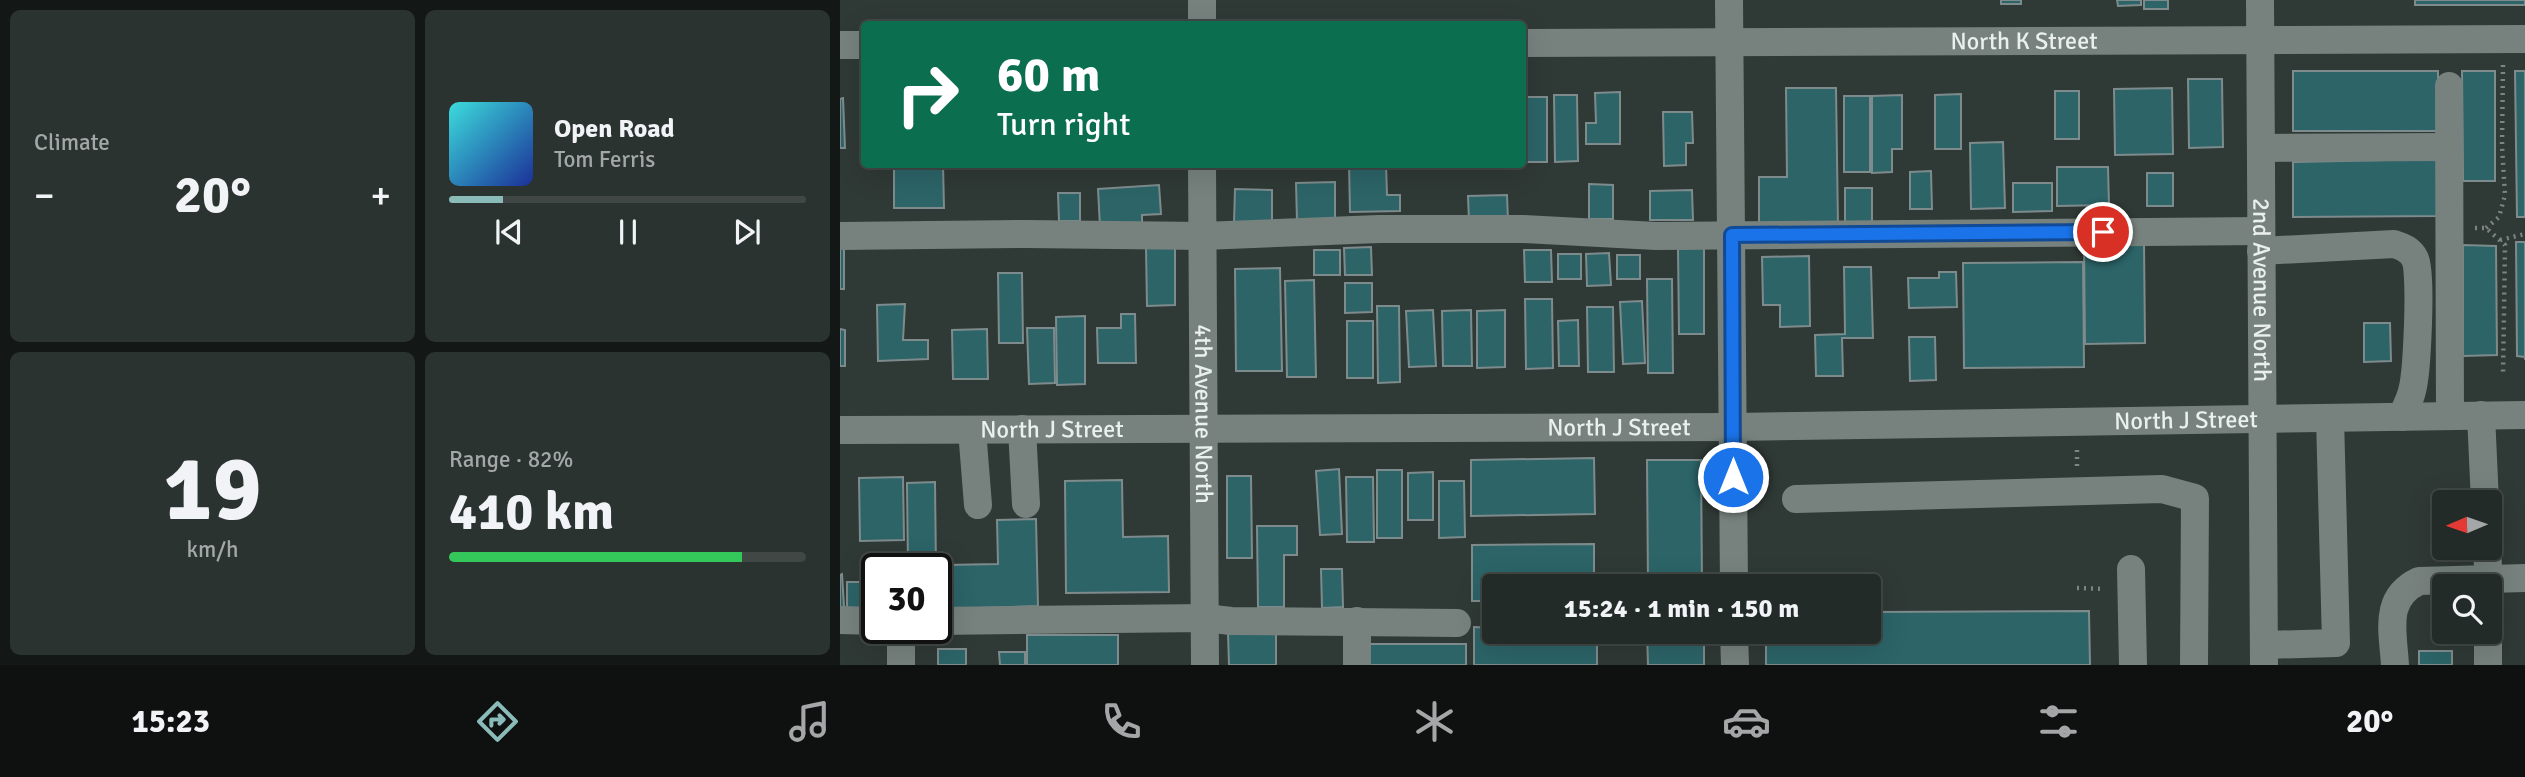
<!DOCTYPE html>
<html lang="en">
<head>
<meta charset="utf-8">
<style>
	body { margin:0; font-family:Signika,sans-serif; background:#2b3330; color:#f1f3f6; height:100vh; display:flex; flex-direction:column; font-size:26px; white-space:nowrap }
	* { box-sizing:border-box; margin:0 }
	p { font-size:23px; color:#a3a7a8 }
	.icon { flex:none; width:38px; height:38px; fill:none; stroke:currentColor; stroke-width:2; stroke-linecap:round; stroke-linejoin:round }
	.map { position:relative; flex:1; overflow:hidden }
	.panel { display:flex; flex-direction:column; gap:10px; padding:10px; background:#131816; width:840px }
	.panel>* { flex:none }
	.guide { position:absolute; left:21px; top:21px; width:665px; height:147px; border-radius:7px; box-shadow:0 7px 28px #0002,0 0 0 2px #404745; background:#0b6e4f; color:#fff; overflow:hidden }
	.needle { width:46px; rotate:268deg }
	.buttons { position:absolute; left:1592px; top:490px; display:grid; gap:14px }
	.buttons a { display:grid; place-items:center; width:70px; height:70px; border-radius:7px; background:#232b28; box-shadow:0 7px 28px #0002,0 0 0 2px #404745; font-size:35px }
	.speed { position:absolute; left:21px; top:553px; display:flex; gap:14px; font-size:35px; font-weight:700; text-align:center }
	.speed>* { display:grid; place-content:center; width:91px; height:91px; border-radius:50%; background:#232b28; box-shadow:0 7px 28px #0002,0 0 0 2px #404745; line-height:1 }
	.speed .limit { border:4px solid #111; border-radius:10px; background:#fff; color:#111 }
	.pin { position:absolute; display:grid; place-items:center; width:60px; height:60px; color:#fff; margin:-30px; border:4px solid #fff; border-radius:50%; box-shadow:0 2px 7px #0007 }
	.me { position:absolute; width:77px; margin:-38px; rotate:0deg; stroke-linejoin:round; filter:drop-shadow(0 0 5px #0008) }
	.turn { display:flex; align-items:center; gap:24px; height:147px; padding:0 21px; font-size:32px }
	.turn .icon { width:91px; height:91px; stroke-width:2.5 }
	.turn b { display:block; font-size:49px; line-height:60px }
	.big { font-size:52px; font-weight:700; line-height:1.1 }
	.panel .widget { flex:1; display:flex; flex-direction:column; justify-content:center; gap:10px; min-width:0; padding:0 24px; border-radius:10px; background:#2b3330 }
	.panel .dial { align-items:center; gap:0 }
	.dial b { font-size:91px; line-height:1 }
	.song { display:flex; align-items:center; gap:21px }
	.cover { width:84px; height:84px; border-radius:10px; background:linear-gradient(135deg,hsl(180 70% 55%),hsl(230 70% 35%)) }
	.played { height:7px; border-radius:4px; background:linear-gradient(90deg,#8bbbb9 15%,#404745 15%) }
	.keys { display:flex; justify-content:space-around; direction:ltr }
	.heat { display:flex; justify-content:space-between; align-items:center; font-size:38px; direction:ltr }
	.charge { height:10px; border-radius:5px; background:linear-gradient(90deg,#34c759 82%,#404745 0) }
	.panel .tiles { flex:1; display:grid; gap:10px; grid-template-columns:repeat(2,1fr) }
	.trip { position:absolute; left:642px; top:574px; width:399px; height:70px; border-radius:7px; background:#232b28; box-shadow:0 7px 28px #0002,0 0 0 2px #404745; font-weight:700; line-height:70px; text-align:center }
	.menu { display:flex; height:112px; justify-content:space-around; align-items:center; background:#0e1110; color:#a3a7a8 }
	.menu .icon { width:49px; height:49px }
	.menu .selected { color:#8bbbb9 }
	.menu b { font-size:32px; color:#f1f3f6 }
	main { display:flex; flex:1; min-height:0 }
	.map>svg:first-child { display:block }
	.building { fill:#2c6468; stroke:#7e8b8c; stroke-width:2 }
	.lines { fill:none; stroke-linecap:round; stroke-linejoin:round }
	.path { stroke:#7c8581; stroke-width:4.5; stroke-dasharray:2 5; stroke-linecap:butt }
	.minor { stroke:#77827e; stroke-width:28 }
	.route-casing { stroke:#114b97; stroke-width:18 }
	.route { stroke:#1a73e8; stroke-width:12 }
	.labels { text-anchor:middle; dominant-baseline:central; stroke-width:6; stroke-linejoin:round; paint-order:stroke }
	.street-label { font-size:24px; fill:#e9f0ed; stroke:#2f3935 }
</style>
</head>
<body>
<main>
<section class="panel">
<div class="tiles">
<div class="widget"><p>Climate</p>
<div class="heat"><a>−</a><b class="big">20°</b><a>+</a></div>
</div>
<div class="widget">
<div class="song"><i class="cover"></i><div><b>Open Road</b><p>Tom Ferris</p></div></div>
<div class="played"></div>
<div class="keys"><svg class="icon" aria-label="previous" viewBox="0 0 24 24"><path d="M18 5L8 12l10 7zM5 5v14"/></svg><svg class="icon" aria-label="pause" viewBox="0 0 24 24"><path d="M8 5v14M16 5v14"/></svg><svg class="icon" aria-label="next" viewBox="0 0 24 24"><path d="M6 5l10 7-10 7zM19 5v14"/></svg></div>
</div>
<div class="widget dial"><b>19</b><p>km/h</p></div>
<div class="widget"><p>Range · 82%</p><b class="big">410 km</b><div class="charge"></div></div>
</div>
</section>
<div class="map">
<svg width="1685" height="665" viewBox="0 0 1685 665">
	<rect width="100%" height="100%" fill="#2f3935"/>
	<g class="building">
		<rect x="1161" y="0" width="20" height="4"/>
		<polygon points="1277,0 1301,0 1301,5 1278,6"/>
		<rect x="1304" y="0" width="24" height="9"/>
		<rect x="1575" y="0" width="110" height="5"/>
		<rect x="1453" y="71" width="145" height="60"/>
		<polygon points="1622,71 1655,71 1655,181 1623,181"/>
		<polygon points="1675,71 1685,71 1685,217 1677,217"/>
		<polygon points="1348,79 1382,79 1383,147 1349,148"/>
		<polygon points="946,88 996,88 998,226 919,226 919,177 947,177"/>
		<polygon points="1332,88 1333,154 1275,155 1274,89"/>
		<rect x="1215" y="91" width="24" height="48"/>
		<polygon points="780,92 780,144 746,144 746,123 756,123 755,93"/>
		<polygon points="1121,94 1121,149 1095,149 1095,95"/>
		<polygon points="714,95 737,95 738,161 715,162"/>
		<polygon points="1062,95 1062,149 1052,149 1052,172 1032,173 1032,96"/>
		<rect x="1004" y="96" width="26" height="76"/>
		<polygon points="685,97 707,97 707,162 684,162 682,110 685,110"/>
		<polygon points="3,98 5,148 0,148 0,99"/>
		<polygon points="823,112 852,112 853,143 846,143 846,165 824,166"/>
		<polygon points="1163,142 1165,208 1131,209 1130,143"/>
		<polygon points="1598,159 1598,216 1453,217 1453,162"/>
		<polygon points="54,164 103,164 104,208 54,208"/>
		<polygon points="509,164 546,164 547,195 560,195 560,211 510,212"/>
		<polygon points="1217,167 1268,167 1269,205 1217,206"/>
		<polygon points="1091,171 1092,209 1070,209 1070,172"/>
		<rect x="1307" y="173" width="26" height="33"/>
		<polygon points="495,182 495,220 457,221 456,183"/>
		<polygon points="1173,183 1212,183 1212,211 1173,212"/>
		<polygon points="749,184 773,185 773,219 749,219"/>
		<polygon points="319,185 321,214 302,215 302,224 260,227 258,189"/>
		<rect x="1005" y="188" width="27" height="36"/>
		<polygon points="395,189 432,190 432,223 394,223"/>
		<polygon points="852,190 853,220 810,220 810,191"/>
		<polygon points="218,193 240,193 240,221 219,221"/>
		<polygon points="667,195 668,220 629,221 628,196"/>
		<polygon points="1244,242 1304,242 1305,343 1245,344"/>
		<polygon points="1676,242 1685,242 1685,360 1685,357 1677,356"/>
		<polygon points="1623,245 1656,246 1657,355 1623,356"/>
		<rect x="0" y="247" width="4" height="42"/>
		<polygon points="335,247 335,305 307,306 306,248"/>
		<polygon points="531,247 532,275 505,275 504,248"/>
		<polygon points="864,248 864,334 839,334 838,249"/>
		<rect x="474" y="250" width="26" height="25"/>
		<polygon points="684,250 711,250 712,282 685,282"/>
		<polygon points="769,253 771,285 747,286 746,254"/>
		<rect x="718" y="254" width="23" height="25"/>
		<rect x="777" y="255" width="23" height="24"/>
		<polygon points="969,256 970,326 940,327 940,305 923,305 922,257"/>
		<polygon points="1243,262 1244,367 1124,368 1123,263"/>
		<polygon points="1004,267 1031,267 1033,338 1002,338 1003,376 976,376 975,335 1005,334"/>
		<polygon points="440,268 442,371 396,371 395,269"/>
		<polygon points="1099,272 1116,272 1117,307 1069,308 1068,278 1099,278"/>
		<polygon points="158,273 182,273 183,343 159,343"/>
		<polygon points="807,279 832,279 833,373 808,373"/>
		<polygon points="474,280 476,377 447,377 445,281"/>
		<polygon points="505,283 532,283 532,312 505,313"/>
		<polygon points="685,299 712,299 713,368 686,369"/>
		<polygon points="802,301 805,363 783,364 780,302"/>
		<polygon points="65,304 63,340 88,340 88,359 38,361 37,305"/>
		<polygon points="537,306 559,306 560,382 538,383"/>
		<polygon points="747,307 773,307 774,372 748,372"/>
		<polygon points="593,310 596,366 569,367 566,311"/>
		<polygon points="631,310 632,366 603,366 602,311"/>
		<polygon points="665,310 665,367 637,368 637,311"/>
		<polygon points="281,314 295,314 296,363 258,363 257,328 281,328"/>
		<polygon points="245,316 245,384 217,385 216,317"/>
		<polygon points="738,320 739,366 719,366 718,321"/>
		<rect x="507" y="321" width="26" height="57"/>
		<polygon points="1524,323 1550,323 1551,361 1524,362"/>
		<polygon points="187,328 214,328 215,383 189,384"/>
		<polygon points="0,329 5,330 5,366 0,366"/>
		<polygon points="147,329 148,379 113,379 112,330"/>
		<polygon points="1069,337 1095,337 1096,380 1070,381"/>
		<polygon points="754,458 755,514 631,516 631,460"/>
		<polygon points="807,460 861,460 862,585 808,586"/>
		<polygon points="499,469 502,534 480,535 476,471"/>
		<rect x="537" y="470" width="25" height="68"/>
		<polygon points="593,472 593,520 568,520 568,473"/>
		<polygon points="387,476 411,476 412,558 387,558"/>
		<polygon points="63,477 64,540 20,541 19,478"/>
		<polygon points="506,477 533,477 534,542 507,542"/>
		<polygon points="282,480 283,537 328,536 329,592 226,593 225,481"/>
		<polygon points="599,481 624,481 625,537 599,538"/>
		<polygon points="95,482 96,569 68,569 67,483"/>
		<polygon points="196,519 198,606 106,609 105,565 158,564 157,520"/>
		<polygon points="417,526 457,526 457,555 444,555 444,607 418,607"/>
		<polygon points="754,544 754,586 654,586 654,601 632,601 632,545"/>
		<polygon points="481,569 502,569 503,607 482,608"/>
		<polygon points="2,574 4,607 0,607 0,575"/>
		<polygon points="7,582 37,582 36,613 7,613"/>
		<polygon points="1249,611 1250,665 926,665 926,632 1029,632 1029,612"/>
		<polygon points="634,627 654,628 654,632 757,632 757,665 634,665"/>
		<polygon points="807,632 864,632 864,665 808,665"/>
		<polygon points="436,633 436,665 389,665 388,634"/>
		<rect x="187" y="635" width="91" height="30"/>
		<rect x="524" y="644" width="102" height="21"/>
		<rect x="98" y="649" width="28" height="16"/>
		<rect x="1579" y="651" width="33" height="14"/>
		<polygon points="159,652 185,652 185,665 160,665"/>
	</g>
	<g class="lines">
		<g class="path">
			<polyline points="1635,228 1646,228 1665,245 1663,375"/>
			<polyline points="1646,228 1659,217 1665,195 1662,146 1663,65"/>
			<polyline points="1660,240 1685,234"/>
			<polyline points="1237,466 1237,447"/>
			<polyline points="1237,588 1265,589"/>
		</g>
		<g class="minor">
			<polyline points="362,0 362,24"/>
			<polyline points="889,0 894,586"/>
			<path id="s1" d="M 1420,0 L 1424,665"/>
			<path id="s2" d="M 682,43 L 1685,39"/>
			<polyline points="0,45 24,45"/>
			<polyline points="1609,86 1610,416"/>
			<polyline points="1421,148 1609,147"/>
			<path id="s3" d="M 362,164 L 365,665"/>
			<polyline points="0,236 185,234 363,236 539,229 683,229 816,236 1421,231"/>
			<path d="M 1421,251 L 1554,244 C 1563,247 1571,250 1575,259 C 1582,273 1577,374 1572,391 C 1570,400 1565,408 1562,417"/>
			<polyline points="1641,415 1645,502"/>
			<polyline points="182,429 186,504"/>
			<path id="s4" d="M 0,430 L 893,427 L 1685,415"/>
			<polyline points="132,430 138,505"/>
			<polyline points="956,499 1322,489 1355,498 1354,665"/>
			<polyline points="1647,548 1649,586"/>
			<polyline points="1291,569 1293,665"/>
			<polyline points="0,620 37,621"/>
			<polyline points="96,621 365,618 391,621 617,623"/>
			<polyline points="894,632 895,665"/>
			<polyline points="1424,645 1496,643 1490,418"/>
			<polyline points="61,665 61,628"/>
			<polyline points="517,665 517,621"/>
			<path d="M 1555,665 C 1553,631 1543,598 1579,581 L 1685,578"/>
			<polyline points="1648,665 1648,632"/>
		</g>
	</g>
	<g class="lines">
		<defs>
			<polyline id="route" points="893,477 892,235 1263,232"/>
		</defs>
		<use href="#route" class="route-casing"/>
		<use href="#route" class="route"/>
	</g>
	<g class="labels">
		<g class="street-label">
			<text stroke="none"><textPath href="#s2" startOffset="502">North K Street</textPath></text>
			<text stroke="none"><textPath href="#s1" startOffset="290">2nd Avenue North</textPath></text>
			<text stroke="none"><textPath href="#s3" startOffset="250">4th Avenue North</textPath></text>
			<text stroke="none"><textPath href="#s4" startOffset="1346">North J Street</textPath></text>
			<text stroke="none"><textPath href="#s4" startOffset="779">North J Street</textPath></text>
			<text stroke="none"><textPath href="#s4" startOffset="212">North J Street</textPath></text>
		</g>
	</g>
</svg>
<div class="buttons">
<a><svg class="needle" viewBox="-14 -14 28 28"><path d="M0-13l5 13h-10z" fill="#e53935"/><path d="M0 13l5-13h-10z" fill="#a3a7a8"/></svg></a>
<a><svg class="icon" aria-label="search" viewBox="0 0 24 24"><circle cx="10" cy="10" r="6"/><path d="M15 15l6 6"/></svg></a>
</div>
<div class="speed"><div class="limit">30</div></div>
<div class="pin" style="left:1263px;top:232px;background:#d93025"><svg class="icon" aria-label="arrive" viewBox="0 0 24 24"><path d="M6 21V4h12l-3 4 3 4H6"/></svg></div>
<svg class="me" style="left:893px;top:477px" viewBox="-20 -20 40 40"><circle r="17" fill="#1a73e8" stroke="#fff" stroke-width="3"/><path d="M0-11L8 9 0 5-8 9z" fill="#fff"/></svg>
<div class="trip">15:24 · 1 min · 150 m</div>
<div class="guide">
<div class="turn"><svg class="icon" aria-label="right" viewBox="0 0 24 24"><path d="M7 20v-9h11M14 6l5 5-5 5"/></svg><div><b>60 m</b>Turn right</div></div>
</div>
</div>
</main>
<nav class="menu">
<b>15:23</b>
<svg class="icon selected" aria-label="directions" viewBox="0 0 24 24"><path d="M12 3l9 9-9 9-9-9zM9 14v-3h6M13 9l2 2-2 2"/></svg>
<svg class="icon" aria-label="music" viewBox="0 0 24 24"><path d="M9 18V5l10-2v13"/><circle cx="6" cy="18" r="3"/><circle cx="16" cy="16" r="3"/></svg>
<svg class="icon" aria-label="phone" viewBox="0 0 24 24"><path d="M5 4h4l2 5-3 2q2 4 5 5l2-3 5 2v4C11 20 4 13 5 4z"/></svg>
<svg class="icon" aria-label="climate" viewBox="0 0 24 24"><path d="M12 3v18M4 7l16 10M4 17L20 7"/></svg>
<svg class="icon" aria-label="car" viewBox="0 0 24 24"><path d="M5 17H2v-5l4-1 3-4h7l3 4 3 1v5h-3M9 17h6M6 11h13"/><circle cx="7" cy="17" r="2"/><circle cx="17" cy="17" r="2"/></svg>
<svg class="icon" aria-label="filters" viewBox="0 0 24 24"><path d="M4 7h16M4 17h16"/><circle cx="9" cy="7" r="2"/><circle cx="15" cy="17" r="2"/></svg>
<b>20°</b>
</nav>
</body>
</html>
